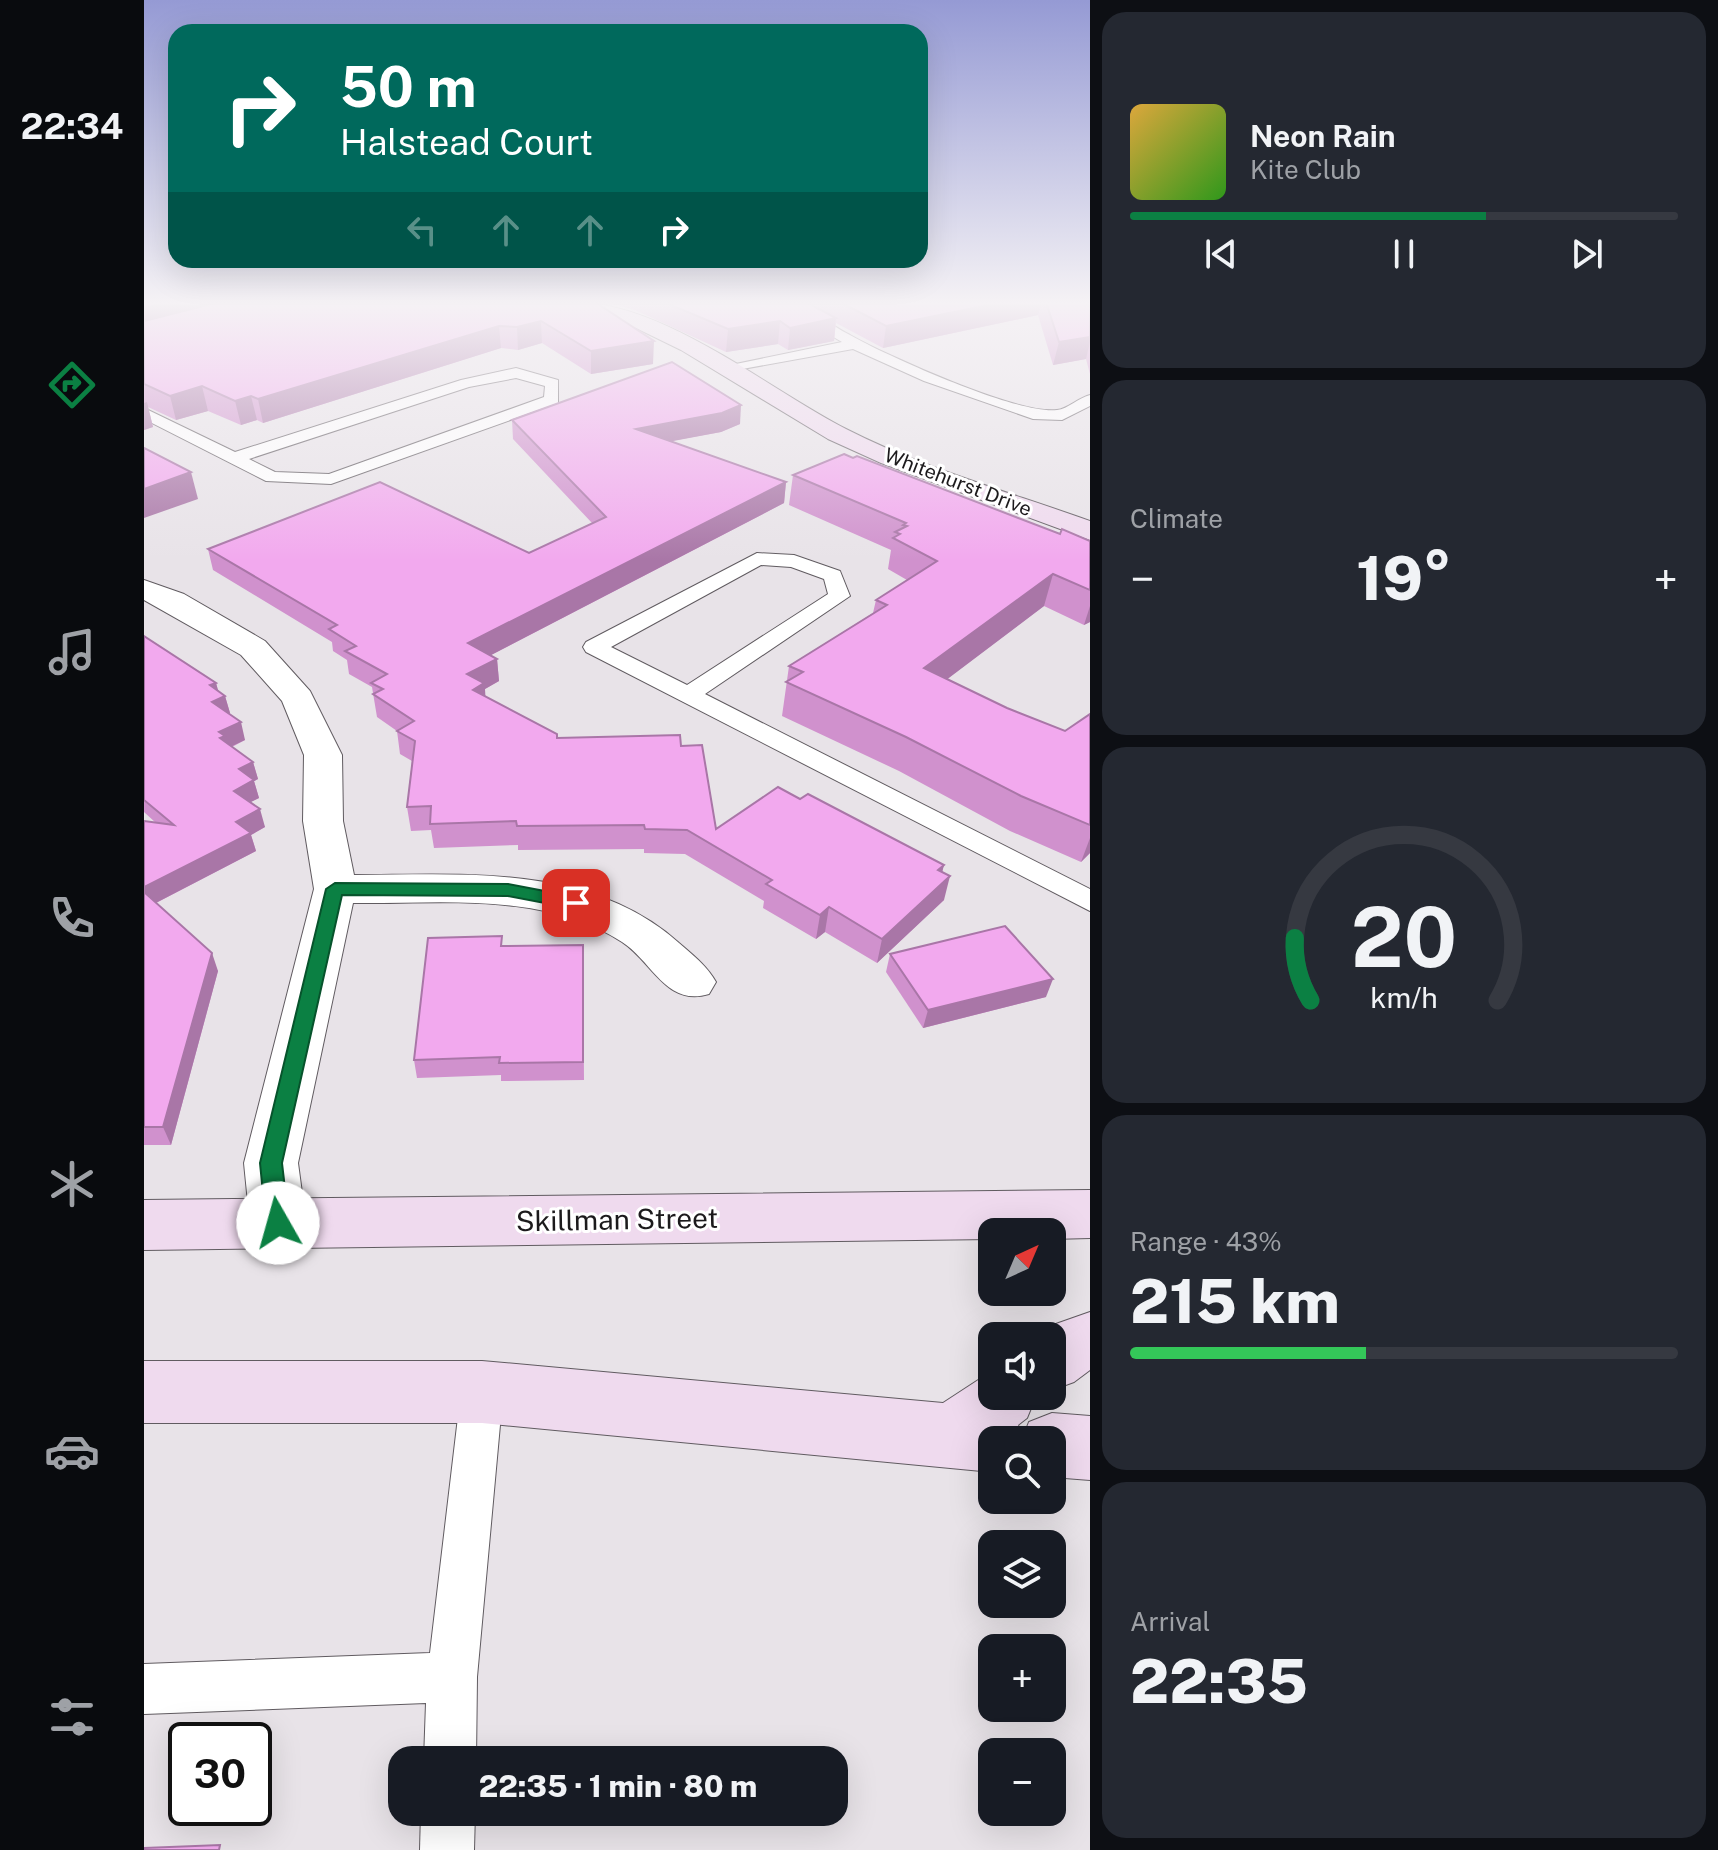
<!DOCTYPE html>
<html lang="en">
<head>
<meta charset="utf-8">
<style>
	body { margin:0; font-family:"Public Sans",sans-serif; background:#242831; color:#f1f3f6; height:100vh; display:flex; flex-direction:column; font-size:30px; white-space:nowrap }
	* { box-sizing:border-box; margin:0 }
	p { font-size:26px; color:#9ea1a6 }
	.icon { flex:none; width:44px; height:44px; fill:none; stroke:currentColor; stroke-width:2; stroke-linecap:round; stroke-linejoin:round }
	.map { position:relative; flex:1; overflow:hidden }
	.panel { display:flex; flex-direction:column; gap:12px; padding:12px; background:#0d0f14; width:628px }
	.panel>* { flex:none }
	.top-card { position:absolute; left:24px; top:24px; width:760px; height:244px; border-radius:24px; box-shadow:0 8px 32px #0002; background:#00695c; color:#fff; overflow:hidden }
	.needle { width:52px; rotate:44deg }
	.fabs { position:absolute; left:834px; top:1218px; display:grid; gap:16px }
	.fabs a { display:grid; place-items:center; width:88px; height:88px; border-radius:16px; background:#171b24; box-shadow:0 8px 32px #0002; font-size:40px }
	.speed { position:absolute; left:24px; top:1722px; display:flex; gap:16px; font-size:40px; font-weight:700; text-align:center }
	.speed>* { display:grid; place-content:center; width:104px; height:104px; border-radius:50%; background:#171b24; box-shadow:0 8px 32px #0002; line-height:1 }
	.speed .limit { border:4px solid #111; border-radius:12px; background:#fff; color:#111 }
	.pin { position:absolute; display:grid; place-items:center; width:68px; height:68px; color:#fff; margin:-34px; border-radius:16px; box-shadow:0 4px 12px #0006 }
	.me { position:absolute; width:88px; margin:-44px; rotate:353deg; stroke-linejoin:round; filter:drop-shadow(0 0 6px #0008) }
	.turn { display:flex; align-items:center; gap:28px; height:168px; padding:0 40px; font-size:36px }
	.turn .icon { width:104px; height:104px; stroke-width:2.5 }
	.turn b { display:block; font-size:56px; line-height:68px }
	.lanes { display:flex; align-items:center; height:76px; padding:0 40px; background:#0003; justify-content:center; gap:40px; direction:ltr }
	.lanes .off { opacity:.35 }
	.big { font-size:60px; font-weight:800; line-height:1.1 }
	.panel .widget { flex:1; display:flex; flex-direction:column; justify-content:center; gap:12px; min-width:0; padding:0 28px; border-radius:24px; background:#242831 }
	.panel .dial { align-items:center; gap:0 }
	.dial svg { height:208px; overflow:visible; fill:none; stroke:#363941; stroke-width:7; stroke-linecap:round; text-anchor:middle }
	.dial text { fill:#f1f3f6; stroke:none }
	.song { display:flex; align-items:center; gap:24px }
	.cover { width:96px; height:96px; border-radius:12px; background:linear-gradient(135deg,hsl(40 70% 55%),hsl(110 70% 35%)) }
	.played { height:8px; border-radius:4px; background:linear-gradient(90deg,#0b8043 65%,#363941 65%) }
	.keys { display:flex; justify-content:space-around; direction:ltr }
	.heat { display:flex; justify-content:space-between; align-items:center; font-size:44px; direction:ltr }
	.charge { height:12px; border-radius:6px; background:linear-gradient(90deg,#34c759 43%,#363941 0) }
	.trip { position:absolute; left:244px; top:1746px; width:460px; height:80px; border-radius:24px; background:#171b24; box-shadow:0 8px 32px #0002; font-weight:800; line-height:80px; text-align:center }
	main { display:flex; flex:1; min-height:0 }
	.tabs { display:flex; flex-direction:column; width:144px; justify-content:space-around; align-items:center; background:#090b0e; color:#9ea1a6 }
	.tabs .icon { width:56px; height:56px }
	.tabs .on { color:#0b8043 }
	.tabs b { font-size:36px; color:#f1f3f6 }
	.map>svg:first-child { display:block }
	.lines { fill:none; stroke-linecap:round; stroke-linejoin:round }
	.lane-casing { stroke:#605b60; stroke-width:2 }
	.street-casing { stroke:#605b60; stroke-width:2 }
	.secondary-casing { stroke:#605b60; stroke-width:2 }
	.lane { fill:#fff; fill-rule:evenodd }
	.street { fill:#fff; fill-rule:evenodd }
	.secondary { fill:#efdaee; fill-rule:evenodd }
	.wall { fill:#d091cd }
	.shaded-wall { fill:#a976a7 }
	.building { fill:#f2a9ee; stroke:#a976a7; stroke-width:2 }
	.route { fill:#0b8043; stroke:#07532c; stroke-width:2 }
	.labels { text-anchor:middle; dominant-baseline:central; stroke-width:6; stroke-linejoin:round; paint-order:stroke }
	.far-street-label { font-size:20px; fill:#1c1a1c; stroke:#fff }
	.near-street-label { font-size:28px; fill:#1c1a1c; stroke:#fff }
</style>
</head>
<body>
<main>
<nav class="tabs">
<b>22:34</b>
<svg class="icon on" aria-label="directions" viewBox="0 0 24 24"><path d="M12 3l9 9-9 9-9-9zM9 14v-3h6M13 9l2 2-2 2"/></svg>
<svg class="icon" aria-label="music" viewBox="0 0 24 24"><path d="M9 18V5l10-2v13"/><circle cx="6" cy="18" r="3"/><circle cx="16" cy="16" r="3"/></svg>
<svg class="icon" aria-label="phone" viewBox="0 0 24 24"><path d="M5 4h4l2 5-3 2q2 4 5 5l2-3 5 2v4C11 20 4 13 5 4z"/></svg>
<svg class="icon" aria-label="climate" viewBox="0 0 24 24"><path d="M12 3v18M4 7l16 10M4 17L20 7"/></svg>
<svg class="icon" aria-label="car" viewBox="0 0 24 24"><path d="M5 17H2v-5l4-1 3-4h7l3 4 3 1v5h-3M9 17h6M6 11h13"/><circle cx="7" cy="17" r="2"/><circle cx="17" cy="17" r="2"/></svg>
<svg class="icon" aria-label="filters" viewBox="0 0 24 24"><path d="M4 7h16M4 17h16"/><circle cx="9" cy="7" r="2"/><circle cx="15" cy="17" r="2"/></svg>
</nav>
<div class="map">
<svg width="946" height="1850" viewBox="0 0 946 1850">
	<rect width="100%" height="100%" fill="#e8e3e8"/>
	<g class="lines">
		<defs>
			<g id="lane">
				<path d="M 629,302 C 656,300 683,323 706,335 C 743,356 874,415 913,410 C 924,409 934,398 946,395 L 946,406 L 918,420 L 889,419 L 780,381 L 709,349 L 582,372 L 582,366 L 698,342 Z"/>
				<path d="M 372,368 L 414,380 L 414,403 L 187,484 L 122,481 L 0,419 L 0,408 L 91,452 L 317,380 ZM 372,378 L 401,386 L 400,397 L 185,474 L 131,472 L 105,459 L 325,387 Z"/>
				<path d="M 613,553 L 650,555 L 696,571 L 706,596 L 561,694 L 946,889 L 946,911 L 442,652 L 439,647 L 442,642 ZM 617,565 L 647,567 L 680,579 L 684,594 L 543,685 L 467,647 Z"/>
				<polygon points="338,1371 353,1377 359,1392 333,1677 332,1760 280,1760 282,1703 0,1714 0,1664 286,1653 317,1392 323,1377"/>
				<polygon points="277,1812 331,1812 330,1850 276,1850"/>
			</g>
			<path id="street" d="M 0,580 L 40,594 L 121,641 L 166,691 L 198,755 L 199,821 L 210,875 C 320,875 446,863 535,943 C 549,955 563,966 572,982 L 565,994 C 522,1007 509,962 478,942 C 400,891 297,904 209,903 L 154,1163 L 162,1223 L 154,1240 L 134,1247 L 114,1240 L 106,1223 L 100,1163 L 170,889 L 159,821 L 160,755 L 138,701 L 97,655 L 0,600 Z"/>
			<g id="secondary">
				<path d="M 417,302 C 512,295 620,387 702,429 C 778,468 865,492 946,521 L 946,540 L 737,463 L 684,439 L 537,350 L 492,328 L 420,306 Z"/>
				<polygon points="946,1190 946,1238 908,1239 908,1232 848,1232 848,1239 0,1250 0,1200"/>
				<polygon points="946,1312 946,1370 930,1382 908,1390 908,1336 892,1336 909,1325"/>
				<polygon points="0,1361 338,1361 799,1403 848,1371 848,1396 892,1396 883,1418 874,1425 879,1437 885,1422 908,1413 946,1416 946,1480 908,1477 908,1440 848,1440 848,1472 338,1423 0,1423"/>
			</g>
		</defs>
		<use href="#lane" class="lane-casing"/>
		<use href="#street" class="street-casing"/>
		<use href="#secondary" class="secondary-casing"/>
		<use href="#lane" class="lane"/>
		<use href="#street" class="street"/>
		<use href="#secondary" class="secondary"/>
	</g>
	<g class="wall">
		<polygon points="0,302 451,302 509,364 447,374 398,343 374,350 357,348 119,423 113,420 97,425 64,411 32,420 4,407 9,427 0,430"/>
		<polygon points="462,302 946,302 946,374 942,359 909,365 894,315 739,348 692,323 690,341 644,350 634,344 582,352 491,310"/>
		<polygon points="368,420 596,424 577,432 527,441 642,482 640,503 347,655 353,659 355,681 341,689 341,696 413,738 537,746 572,829 656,799 800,865 798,872 800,900 733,963 681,932 672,939 619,908 620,901 541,854 500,853 500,849 374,850 374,845 290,848 287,830 267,831 263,807 268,761 256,754 253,731 233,717 228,687 205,674 203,660 189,651 188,642 69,570 64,549 385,553 448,523 369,439"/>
		<polygon points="649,475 946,541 946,622 940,625 900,606 803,679 863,708 921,731 946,714 946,853 937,862 866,831 755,771 638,716 645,666 729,613 732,600 763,580 744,569 747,550 645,505"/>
		<polygon points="0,636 72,683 74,690 81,696 86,713 84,714 101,740 88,747 109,762 114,779 110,781 115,798 106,802 121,827 107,835 112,851 12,903 74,971 27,1145 0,1145 0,821 12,823 0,812"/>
		<polygon points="439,945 440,1080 357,1081 357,1075 273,1078 270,1060 358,946"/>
		<polygon points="746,954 902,997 779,1028 742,972"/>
	</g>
	<g class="shaded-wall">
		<polygon points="26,302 115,302 0,332 0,308"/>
		<polygon points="859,302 898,302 894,315 739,348 742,326"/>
		<polygon points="692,318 690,341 644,350 646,328"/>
		<polygon points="397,321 398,343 374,350 373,327"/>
		<polygon points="636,321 634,344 582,352 584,329"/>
		<polygon points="355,326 357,348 119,423 114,399"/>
		<polygon points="946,337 946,342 942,359 909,365 915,342"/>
		<polygon points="510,341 509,364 447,374 447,351"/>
		<polygon points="58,386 64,411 32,420 26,396"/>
		<polygon points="107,396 113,420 97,425 91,401"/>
		<polygon points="3,402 9,427 0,430 0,403"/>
		<polygon points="597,405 596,424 577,432 492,448 492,429"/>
		<polygon points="47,472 54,499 0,518 0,489"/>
		<polygon points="642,482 640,503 326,666 324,643"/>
		<polygon points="909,574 900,606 773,702 780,668"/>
		<polygon points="946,606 946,622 940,625"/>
		<polygon points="353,659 355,681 341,689 342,706 331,713 323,674"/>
		<polygon points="72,683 76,698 81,696 86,713 73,719 68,702 66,685"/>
		<polygon points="97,722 101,740 84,748 81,756 75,732"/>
		<polygon points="109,762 114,779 110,781 115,798 95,808 90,791 95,769"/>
		<polygon points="116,809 121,827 107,835 112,851 4,907 0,898 0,887 92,822"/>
		<polygon points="946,838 946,853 937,862"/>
		<polygon points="800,865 794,888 806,876 800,900 733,963 738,939 794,870"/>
		<polygon points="685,907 681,932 672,939 676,915"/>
		<polygon points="68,953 74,971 27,1145 19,1127"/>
		<polygon points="909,979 902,997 779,1028 784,1010"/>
	</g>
	<g class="building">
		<polygon points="0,302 26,302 0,308"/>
		<polygon points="75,302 451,302 510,341 447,351 397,321 373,327 355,326 114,399 107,396 91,401 58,386 26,396 0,384 0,321"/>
		<polygon points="520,302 662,302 692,318 646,328 636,321 584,329"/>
		<polygon points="696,302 859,302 742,326"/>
		<polygon points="902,302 935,302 946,304 946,337 915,342"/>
		<polygon points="528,362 597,405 578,413 492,429 642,482 324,643 353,659 323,674 340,683 329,690 413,734 413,738 536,735 537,746 558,745 572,829 634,787 656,799 664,794 800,865 794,870 806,876 738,939 685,907 676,915 622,884 628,880 543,830 501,829 500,825 373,826 372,821 286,824 287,806 263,807 271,741 253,731 270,721 229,694 239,689 227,683 243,674 201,651 212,646 185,629 193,625 64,549 236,482 385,553 462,517 368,420"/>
		<polygon points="0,448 47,472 0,489"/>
		<polygon points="700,454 709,458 713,456 916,534 918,529 946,541 946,590 909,574 780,668 863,708 921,731 946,714 946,825 877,796 762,737 642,682 659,672 645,666 743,605 732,600 793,561 749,538 756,534 751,532 763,526 759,525 762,523 649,475"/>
		<polygon points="0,636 72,683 66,685 81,696 68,702 97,722 75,732 81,736 76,738 109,762 95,769 110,780 90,791 116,809 92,822 107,833 0,887 0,821 30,825 0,800"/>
		<polygon points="0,892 68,953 19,1127 0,1127"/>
		<polygon points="861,926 909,979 784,1010 746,954"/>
		<polygon points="358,936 357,946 439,945 439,1062 355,1063 356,1057 270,1060 284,938"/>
		<polygon points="76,1845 75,1850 0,1850 0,1848"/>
	</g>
	<linearGradient id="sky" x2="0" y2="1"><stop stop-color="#959ad4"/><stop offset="0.54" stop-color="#f5f2f5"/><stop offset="1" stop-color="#f5f2f5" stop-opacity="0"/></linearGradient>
	<rect width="946" height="561" fill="url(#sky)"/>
	<polygon class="route" points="191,883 364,884 432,897 441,903 432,909 364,896 198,895 138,1163 145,1223 142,1230 134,1233 125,1230 122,1223 116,1163 182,889"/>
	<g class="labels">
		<g class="far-street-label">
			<text transform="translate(814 482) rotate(21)">Whitehurst Drive</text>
		</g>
		<g class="near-street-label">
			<text transform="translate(473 1219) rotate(-1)">Skillman Street</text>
		</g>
	</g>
</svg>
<div class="fabs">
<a><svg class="needle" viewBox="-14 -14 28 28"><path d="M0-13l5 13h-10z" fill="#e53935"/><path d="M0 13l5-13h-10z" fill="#9ea1a6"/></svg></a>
<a><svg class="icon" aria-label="sound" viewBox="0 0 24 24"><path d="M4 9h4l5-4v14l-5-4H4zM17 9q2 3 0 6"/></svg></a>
<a><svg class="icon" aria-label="search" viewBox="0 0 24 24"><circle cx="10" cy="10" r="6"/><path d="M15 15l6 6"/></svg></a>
<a><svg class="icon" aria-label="layers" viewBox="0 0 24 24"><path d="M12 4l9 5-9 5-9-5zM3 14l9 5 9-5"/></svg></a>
<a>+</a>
<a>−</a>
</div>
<div class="speed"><div class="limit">30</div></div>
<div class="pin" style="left:432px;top:903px;background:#d93025"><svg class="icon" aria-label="arrive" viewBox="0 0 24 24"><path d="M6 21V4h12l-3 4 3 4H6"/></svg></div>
<svg class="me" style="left:134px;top:1223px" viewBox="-20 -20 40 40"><circle r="19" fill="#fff"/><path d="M0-13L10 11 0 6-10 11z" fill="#0b8043"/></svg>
<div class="trip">22:35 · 1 min · 80 m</div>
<div class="top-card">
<div class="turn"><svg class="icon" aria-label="right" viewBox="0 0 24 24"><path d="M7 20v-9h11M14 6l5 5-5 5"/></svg><div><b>50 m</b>Halstead Court</div></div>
<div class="lanes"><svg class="icon off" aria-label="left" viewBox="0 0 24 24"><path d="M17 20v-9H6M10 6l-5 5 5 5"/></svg><svg class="icon off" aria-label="ahead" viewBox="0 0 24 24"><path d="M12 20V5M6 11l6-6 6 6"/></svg><svg class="icon off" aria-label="ahead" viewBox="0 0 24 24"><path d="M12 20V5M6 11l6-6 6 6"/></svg><svg class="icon" aria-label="right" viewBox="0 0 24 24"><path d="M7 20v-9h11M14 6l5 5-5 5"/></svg></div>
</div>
</div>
<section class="panel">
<div class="widget">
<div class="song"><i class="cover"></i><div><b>Neon Rain</b><p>Kite Club</p></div></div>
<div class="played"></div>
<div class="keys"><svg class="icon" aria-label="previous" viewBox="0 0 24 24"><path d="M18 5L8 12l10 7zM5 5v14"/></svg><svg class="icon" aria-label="pause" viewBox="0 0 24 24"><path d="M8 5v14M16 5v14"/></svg><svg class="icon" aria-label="next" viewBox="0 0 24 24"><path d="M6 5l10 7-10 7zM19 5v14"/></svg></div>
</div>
<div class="widget"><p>Climate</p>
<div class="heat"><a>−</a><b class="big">19°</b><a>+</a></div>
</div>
<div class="widget dial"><svg viewBox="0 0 100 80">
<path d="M14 69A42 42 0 1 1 86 69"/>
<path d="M14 69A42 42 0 0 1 8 45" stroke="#0b8043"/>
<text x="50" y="56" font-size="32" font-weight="700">20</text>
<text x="50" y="72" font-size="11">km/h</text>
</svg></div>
<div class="widget"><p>Range · 43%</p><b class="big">215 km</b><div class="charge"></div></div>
<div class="widget"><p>Arrival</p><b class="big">22:35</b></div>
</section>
</main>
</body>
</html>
